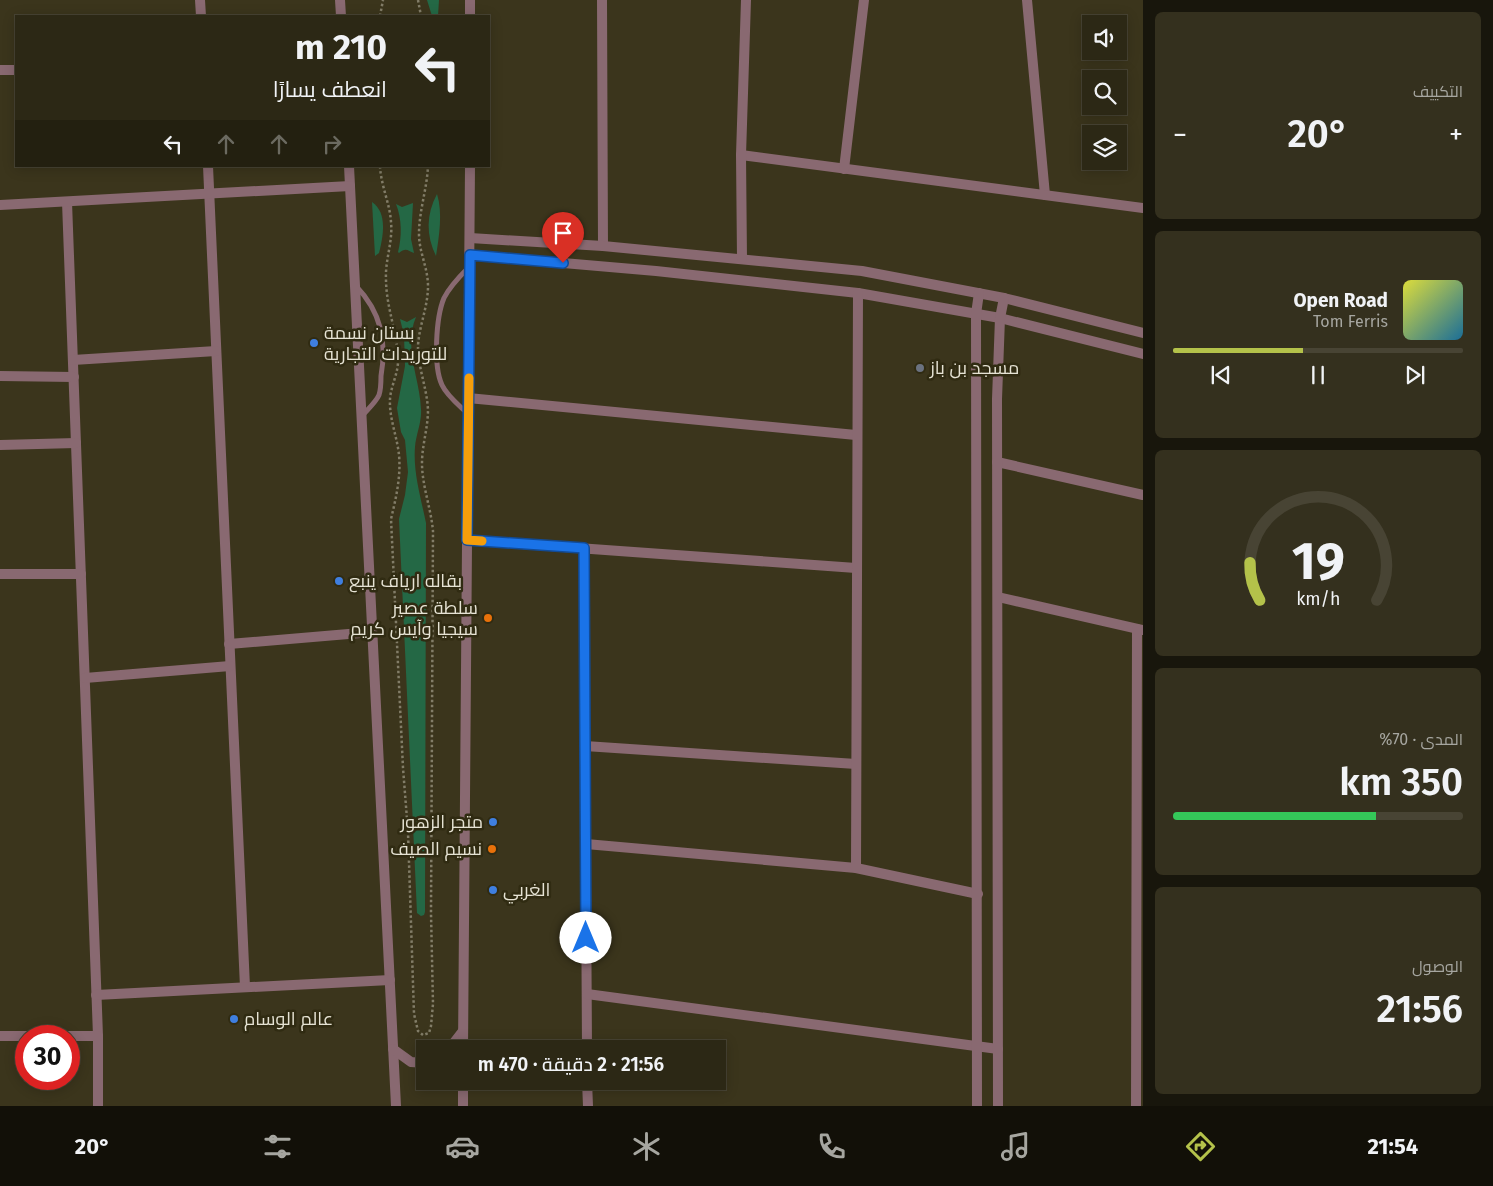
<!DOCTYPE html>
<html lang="ar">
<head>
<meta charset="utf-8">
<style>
	body { margin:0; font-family:"Fira Sans",Cairo,sans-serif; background:#34301e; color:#f1f3f6; direction:rtl; height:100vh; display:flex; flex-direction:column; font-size:19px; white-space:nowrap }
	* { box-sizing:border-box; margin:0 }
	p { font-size:16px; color:#a6a6a0 }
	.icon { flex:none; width:28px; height:28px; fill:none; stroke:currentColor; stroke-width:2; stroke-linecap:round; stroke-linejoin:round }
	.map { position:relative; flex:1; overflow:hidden; direction:ltr }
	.drawer { display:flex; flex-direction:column; gap:12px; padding:12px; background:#18160c; width:350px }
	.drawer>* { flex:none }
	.banner { position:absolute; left:15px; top:15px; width:475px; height:152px; border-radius:0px; box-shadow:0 2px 12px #0003,0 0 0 1px #484434; direction:rtl; background:#2c2815; color:#f1f3f6; overflow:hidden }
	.fabs { position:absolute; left:1082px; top:15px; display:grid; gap:10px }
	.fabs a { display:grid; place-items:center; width:45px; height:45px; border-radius:0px; background:#2c2815; box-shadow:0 2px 12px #0003,0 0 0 1px #484434; font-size:25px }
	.speed { position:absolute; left:15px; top:1025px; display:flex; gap:10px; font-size:25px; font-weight:700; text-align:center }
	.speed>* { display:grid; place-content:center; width:65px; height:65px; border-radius:50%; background:#2c2815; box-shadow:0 2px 12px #0003,0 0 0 1px #484434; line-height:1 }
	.speed .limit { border:8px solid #d22; background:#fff; color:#111 }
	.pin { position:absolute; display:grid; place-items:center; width:42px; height:42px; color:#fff; margin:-51px -21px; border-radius:50% 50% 50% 0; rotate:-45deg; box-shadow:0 0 5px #0007 }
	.pin .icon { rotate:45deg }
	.me { position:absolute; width:55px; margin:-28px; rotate:0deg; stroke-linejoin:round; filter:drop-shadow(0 0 4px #0008) }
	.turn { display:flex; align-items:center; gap:18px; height:105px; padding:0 20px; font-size:22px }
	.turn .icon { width:65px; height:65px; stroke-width:2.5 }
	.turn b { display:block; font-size:35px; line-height:42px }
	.lanes { display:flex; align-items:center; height:48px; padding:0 20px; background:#0003; justify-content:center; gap:25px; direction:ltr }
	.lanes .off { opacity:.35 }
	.big { font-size:38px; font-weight:600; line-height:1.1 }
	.drawer .card { flex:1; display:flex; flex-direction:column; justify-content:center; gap:8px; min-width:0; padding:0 18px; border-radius:8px; background:#34301e }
	.drawer .dial { align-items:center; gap:0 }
	.dial svg { height:130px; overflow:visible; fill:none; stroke:#484434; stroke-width:7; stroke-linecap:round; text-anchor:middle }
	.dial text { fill:#f1f3f6; stroke:none }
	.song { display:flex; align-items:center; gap:15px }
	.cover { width:60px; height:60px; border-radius:8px; background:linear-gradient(135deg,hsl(60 70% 55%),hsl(200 70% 35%)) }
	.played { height:5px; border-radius:2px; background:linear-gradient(90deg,#b4c24a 45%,#484434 45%) }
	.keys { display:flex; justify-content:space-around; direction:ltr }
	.heat { display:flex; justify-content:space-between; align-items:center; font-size:28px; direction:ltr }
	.charge { height:8px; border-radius:4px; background:linear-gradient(90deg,#34c759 70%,#484434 0) }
	.trip { position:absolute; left:416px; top:1040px; width:310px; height:50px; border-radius:0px; background:#2c2815; box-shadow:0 2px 12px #0003,0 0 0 1px #484434; font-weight:600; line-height:50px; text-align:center; direction:rtl }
	.dock { display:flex; height:80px; justify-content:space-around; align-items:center; background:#121008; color:#a6a6a0 }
	.dock .icon { width:35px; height:35px }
	.dock .current { color:#b4c24a }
	.dock b { font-size:22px; color:#f1f3f6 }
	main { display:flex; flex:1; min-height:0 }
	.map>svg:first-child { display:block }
	.green { fill:#246845 }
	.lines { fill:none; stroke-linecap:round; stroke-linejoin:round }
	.path { stroke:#827d68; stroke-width:2.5; stroke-dasharray:2.5 2.5; stroke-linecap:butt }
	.service { stroke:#896971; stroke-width:5 }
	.minor { stroke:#896971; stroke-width:10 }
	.route-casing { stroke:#114b97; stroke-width:12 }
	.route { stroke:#1a73e8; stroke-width:9 }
	.slow { stroke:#f59e0b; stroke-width:9 }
	.shop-dot { fill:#3f7fe0; stroke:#302b12; stroke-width:2 }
	.worship-dot { fill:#6b7280; stroke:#302b12; stroke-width:2 }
	.food-dot { fill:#e8710a; stroke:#302b12; stroke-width:2 }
	.labels { text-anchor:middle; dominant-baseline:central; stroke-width:5; stroke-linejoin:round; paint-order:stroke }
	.poi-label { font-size:18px; fill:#e6e3d4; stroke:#302b12; text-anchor:start }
</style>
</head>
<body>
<main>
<section class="drawer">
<div class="card"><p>التكييف</p>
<div class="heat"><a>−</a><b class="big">20°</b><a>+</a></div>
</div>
<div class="card">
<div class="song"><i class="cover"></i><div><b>Open Road</b><p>Tom Ferris</p></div></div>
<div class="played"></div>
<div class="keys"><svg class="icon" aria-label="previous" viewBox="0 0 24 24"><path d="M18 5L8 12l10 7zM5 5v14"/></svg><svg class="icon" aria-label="pause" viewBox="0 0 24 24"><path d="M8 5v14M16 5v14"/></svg><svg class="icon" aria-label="next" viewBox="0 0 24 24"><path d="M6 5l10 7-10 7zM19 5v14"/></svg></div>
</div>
<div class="card dial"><svg viewBox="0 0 100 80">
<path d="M14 69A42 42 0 1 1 86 69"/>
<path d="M14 69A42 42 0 0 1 8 46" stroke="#b4c24a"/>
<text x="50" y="56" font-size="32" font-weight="700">19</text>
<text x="50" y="72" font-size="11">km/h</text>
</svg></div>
<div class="card"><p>المدى · 70%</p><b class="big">350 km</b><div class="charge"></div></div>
<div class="card"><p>الوصول</p><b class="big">21:56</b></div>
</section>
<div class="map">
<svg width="1143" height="1106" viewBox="0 0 1143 1106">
	<rect width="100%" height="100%" fill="#3b351c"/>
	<g class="green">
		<polygon points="427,0 439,0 438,16 432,16"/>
		<path d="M 437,194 C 443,213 439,237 436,256 C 426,235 426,215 437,194 Z"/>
		<path d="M 372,202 C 388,213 383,237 379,253 L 375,256 Z"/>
		<path d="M 413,203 L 411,239 L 414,253 C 408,251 406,247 399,253 L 398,252 C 402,237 402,219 396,204 L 402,207 Z"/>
		<path d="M 416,317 C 403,347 420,379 421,409 C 422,422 416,434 415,447 C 413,473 421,498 426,523 L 425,912 L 424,915 L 421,916 L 417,913 L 399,519 L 405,495 L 408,472 L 405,440 L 401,432 L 397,408 L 405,366 L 404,335 L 400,319 L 407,322 Z"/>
	</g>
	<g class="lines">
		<g class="path">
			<polyline points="418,0 421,16"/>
			<polyline points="380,16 383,0"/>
			<path d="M 380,166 C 381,186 390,204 391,222 C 393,242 385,260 386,279 C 386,307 397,331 398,358 C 399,372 391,385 390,399 C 389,418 397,436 399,455 C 401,477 396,498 391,519 L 403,768 L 408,832 L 414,1014 L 418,1031 L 423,1035 L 429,1033 L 431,1026 L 433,1004 L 431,913 L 433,531 C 431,508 422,486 422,463 C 422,445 428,428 428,410 C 427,388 418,368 418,346 C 419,326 428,307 428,286 C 428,268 419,252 419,234 C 419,211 427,189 428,166"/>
		</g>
		<g class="service">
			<path d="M 356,286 C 381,312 387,341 381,376 C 381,382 381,389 379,395 C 376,402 367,410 362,416"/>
			<path d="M 468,414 C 460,406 447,396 442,385 C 433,366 436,317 444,298 C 450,286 460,276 468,268"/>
		</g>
		<g class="minor">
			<polyline points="200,0 201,16"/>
			<polyline points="340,0 341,16"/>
			<polyline points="470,0 470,16"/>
			<polyline points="602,0 603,246"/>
			<polyline points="1027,0 1045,195"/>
			<polyline points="0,70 16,70"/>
			<polyline points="741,155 1143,208"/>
			<polyline points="208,166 245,987"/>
			<polyline points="349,166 396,1106"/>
			<polyline points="844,169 864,0"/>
			<polyline points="67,202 98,1036 98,1106"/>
			<polyline points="0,205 350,186"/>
			<polyline points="470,238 603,246 862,271 1004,298 1143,333"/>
			<polyline points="470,255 656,271 858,293 1000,318 1143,354"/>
			<polyline points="742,259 741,155 746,0"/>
			<polyline points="73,360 216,351"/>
			<polyline points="0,376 74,377"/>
			<polyline points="468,398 856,435"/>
			<polyline points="0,445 76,443"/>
			<polyline points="997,462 1143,495"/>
			<polyline points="467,540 856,568"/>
			<polyline points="584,548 587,1049"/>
			<polyline points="0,574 81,574"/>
			<polyline points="998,597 1142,630"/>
			<polyline points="229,644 372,632"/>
			<polyline points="85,678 230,666"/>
			<polyline points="585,746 856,764"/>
			<polyline points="586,844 856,868 978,894"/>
			<polyline points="856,868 858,293"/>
			<polyline points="587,994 998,1049"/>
			<polyline points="96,995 390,980"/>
			<polyline points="0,1036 98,1036"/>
			<polyline points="393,1049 411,1062 425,1063"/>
			<polyline points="449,1049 463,1031"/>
			<polyline points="463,1049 470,166"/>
			<polyline points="587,1081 588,1106"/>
			<polyline points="463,1106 463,1081"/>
			<polyline points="977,1106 976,314 979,293"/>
			<polyline points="998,1106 997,399 1000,318 1004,298"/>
			<polyline points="1136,1106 1137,629"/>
		</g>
	</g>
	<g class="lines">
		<defs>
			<polyline id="route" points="563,263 470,255 467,540 584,548 586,938"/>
		</defs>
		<use href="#route" class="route-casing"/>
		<use href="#route" class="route"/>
		<polyline class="slow" points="469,378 467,540 482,541"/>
	</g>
	<g class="shop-dot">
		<circle cx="314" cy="343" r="5"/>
		<circle cx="339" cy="581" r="5"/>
		<circle cx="493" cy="822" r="5"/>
		<circle cx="493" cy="890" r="5"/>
		<circle cx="234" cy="1019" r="5"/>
	</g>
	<circle class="worship-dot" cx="920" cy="368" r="5"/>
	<g class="food-dot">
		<circle cx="488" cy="618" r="5"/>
		<circle cx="492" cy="849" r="5"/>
	</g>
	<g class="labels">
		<g class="poi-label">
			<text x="324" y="333">بستان نسمة<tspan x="324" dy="21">للتوريدات التجارية</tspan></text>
			<text x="930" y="368">مسجد بن باز</text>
			<text x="349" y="581">بقاله ارياف ينبع</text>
			<text x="478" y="608" text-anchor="end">سلطة عصير<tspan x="478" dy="21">سيجيا وآيس كريم</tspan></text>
			<text x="483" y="822" text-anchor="end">متجر الزهور</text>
			<text x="482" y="849" text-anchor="end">نسيم الصيف</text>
			<text x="503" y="890">الغربي</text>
			<text x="244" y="1019">عالم الوسام</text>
		</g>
	</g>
</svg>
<div class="fabs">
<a><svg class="icon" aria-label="sound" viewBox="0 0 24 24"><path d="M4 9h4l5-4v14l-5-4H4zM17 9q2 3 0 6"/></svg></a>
<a><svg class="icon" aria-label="search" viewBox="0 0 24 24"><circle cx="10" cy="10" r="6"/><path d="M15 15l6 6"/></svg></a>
<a><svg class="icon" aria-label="layers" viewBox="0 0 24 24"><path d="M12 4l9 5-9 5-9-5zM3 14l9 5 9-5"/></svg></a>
</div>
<div class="speed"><div class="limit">30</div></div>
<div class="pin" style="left:563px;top:263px;background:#d93025"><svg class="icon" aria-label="arrive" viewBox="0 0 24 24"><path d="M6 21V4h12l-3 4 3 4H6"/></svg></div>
<svg class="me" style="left:586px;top:938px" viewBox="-20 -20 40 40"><circle r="19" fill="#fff"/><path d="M0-13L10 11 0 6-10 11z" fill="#1a73e8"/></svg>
<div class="trip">21:56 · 2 دقيقة · 470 m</div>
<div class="banner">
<div class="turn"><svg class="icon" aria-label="left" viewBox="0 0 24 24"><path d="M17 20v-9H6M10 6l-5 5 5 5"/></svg><div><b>210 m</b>انعطف يسارًا</div></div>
<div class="lanes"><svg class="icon" aria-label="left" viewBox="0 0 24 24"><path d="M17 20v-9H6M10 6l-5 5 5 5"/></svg><svg class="icon off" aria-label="ahead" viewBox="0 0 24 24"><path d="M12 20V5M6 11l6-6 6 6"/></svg><svg class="icon off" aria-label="ahead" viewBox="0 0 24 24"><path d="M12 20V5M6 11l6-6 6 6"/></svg><svg class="icon off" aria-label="right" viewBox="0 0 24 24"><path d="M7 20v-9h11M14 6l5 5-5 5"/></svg></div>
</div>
</div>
</main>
<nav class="dock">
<b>21:54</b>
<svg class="icon current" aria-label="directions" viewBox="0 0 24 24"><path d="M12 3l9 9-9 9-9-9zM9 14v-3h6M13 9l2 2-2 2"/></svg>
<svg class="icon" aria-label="music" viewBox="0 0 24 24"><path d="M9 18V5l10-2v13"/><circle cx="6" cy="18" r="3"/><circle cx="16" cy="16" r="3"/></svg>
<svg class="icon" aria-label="phone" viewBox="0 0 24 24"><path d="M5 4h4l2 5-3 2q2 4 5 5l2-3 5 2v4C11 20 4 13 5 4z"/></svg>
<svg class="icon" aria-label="climate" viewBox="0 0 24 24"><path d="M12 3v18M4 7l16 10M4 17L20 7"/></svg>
<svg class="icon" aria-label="car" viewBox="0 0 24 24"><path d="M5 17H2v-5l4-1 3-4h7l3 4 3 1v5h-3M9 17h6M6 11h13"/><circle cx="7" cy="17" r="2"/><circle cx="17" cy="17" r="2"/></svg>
<svg class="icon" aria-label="filters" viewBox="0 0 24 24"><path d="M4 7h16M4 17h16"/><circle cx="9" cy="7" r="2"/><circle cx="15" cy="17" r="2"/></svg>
<b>20°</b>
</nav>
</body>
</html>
